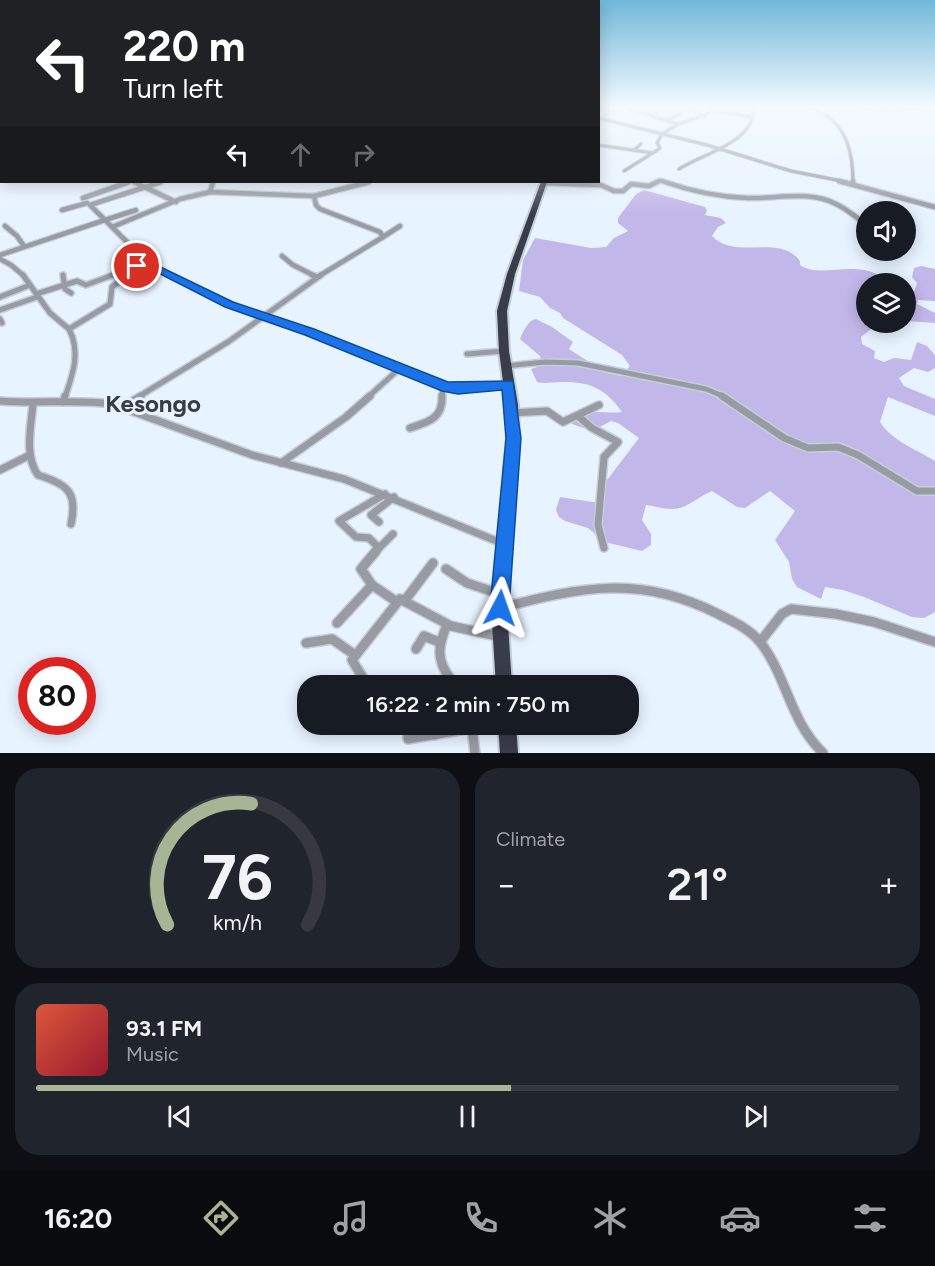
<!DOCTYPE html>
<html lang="en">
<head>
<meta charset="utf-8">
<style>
	body { margin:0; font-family:Figtree,sans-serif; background:#20242c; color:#f1f3f6; height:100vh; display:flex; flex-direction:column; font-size:22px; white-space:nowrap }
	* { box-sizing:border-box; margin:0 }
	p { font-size:20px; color:#9ea1a6 }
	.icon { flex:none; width:33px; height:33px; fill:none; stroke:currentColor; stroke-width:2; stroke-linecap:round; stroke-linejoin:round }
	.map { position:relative; height:753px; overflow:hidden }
	.sheet { display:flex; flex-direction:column; gap:15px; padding:15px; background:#0d0f14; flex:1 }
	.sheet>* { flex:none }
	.guide { position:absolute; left:0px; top:0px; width:600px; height:183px; box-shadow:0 3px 15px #0003; background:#202124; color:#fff; overflow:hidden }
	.fabs { position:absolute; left:856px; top:201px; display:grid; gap:12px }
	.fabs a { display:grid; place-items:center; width:60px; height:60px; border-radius:50%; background:#171b24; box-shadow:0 3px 15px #0003; font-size:30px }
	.speed { position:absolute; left:18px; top:657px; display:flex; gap:12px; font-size:30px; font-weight:700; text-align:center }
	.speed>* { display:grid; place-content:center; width:78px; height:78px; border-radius:50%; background:#171b24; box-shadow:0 3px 15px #0003; line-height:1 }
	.speed .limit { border:9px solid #d22; background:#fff; color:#111 }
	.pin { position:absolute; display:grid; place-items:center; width:51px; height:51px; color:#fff; margin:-26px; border:3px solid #fff; border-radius:50%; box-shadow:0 2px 6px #0007 }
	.me { position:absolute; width:66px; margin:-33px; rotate:4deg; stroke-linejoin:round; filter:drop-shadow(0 0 4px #0008) }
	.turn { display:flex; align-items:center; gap:21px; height:126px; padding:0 24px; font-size:27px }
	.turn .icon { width:78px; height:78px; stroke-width:2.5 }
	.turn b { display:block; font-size:42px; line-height:51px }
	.lanes { display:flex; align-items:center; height:57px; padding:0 24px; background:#0003; justify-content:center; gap:30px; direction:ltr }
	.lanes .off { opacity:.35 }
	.big { font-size:45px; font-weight:600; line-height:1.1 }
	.sheet .tile { flex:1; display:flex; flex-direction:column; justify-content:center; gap:9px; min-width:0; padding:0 21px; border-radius:24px; background:#20242c }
	.sheet .dial { align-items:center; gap:0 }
	.dial svg { height:156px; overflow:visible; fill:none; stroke:#363941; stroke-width:7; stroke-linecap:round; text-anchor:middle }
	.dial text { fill:#f1f3f6; stroke:none }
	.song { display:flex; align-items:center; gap:18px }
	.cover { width:72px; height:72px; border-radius:9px; background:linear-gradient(135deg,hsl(10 70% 55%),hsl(350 70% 35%)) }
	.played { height:6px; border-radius:3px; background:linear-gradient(90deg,#a7b594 55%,#363941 55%) }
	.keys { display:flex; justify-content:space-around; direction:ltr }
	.heat { display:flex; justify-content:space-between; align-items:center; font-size:33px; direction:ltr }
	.sheet .tiles { flex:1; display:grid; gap:15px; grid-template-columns:1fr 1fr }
	.tile:last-child { grid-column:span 2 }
	.trip { position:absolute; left:297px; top:675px; width:342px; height:60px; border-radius:24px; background:#171b24; box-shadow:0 3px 15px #0003; font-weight:600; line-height:60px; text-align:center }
	.tabs { display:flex; height:96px; justify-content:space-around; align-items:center; background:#090b0e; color:#9ea1a6 }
	.tabs .icon { width:42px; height:42px }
	.tabs .active { color:#a7b594 }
	.tabs b { font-size:27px; color:#f1f3f6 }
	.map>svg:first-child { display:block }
	.green { fill:#c2b7e9 }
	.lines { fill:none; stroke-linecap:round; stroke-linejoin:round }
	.street-far4-casing { stroke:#c4cfd9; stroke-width:4.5 }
	.street-far3-casing { stroke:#c4cfd9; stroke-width:7 }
	.street-far2-casing { stroke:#c4cfd9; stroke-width:8 }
	.street-far1-casing { stroke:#c4cfd9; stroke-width:10 }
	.street-casing { stroke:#c4cfd9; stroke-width:12 }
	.highway-casing { stroke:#c4cfd9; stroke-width:4 }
	.street-far4 { stroke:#999ba3; stroke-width:3 }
	.street-far3 { stroke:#999ba3; stroke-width:4.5 }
	.street-far2 { stroke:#999ba3; stroke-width:5 }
	.street-far1 { stroke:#999ba3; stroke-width:7 }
	.street { stroke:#999ba3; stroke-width:9 }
	.highway { fill:#393d4b; fill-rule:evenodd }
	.route { fill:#1a73e8; stroke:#114b97; stroke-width:1.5 }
	.labels { text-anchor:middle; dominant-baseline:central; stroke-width:6; stroke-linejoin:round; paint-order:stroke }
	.quarter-label { font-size:24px; font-weight:bold; fill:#373d43; stroke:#e7f3ff }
</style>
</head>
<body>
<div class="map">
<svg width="935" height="753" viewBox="0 0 935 753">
	<rect width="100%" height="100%" fill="#e7f3ff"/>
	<g class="green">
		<path d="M 644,190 L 705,207 L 707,211 L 705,215 L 721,218 L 726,223 L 718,227 L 712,236 C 736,261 779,233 800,261 L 800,265 C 822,280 858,257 886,280 L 887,283 L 867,284 L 867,322 L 904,323 L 897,328 L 876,325 L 861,337 L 862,344 L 875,351 L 874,358 L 884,362 L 894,358 L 911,360 L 917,342 L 927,346 L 935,355 L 935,368 L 928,372 L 914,368 L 899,378 L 904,386 L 935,399 L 935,416 L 888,397 L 880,422 C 892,441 916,449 935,461 L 935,612 L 924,618 L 912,617 L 864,597 L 843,590 L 825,587 L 821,599 L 797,587 L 792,579 L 789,562 L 775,540 L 795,511 L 770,491 L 745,508 L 737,507 L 712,491 C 699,496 686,510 671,509 C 663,509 655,506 646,505 L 642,520 L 651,534 L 651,545 L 642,551 L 605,542 L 588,528 L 565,521 L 559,517 L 556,510 L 560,497 L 599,503 L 607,480 L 639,438 L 618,423 L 611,421 L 592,431 L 572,424 C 585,405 602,415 622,412 C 606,389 590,381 561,382 C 553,382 545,384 537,382 L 531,369 L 543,365 L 540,356 L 520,339 C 523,332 528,320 536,319 L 552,327 L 573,342 L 569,349 L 606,373 L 621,376 L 630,366 L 622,355 L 563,318 L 560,313 L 550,308 L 540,297 L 519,291 L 523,260 L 535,238 L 591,248 L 606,247 L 614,238 L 628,231 L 618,223 L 618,218 L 636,194 Z"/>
		<polygon points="921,266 935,269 935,301 918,300 917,304 935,313 935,323 906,321 906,299 912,298 917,283 912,277 914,268"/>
	</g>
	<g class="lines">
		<defs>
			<g id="street-far4">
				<polyline points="687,108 704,116"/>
				<path d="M 815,108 C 820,112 826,115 831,119 C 849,134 853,160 853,182"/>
				<polyline points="859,108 895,111 913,108"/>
				<polyline points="712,111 753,117"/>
				<polyline points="652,115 662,110"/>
				<polyline points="598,118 707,145 791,171 847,182"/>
				<polyline points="666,120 681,114"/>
				<polyline points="678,124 705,115 713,109"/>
				<polyline points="598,145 653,153 660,148 657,143 662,134 678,124 630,109"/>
				<polyline points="634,150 641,144"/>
				<path d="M 679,169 C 704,153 754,143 754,108"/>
				<polyline points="624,171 651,154"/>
				<polyline points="656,182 660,180 666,182"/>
			</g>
			<g id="street-far3">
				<path d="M 662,181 C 690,191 719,197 748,198 C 777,199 809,190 836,204 C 847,209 857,218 867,225"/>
				<polyline points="839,181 935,207"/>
				<polyline points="134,182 176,202"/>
				<polyline points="543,183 601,185 614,191 623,191 631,184 649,186 659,181"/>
				<polyline points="853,184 853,181"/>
				<polyline points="210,192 213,182"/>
				<polyline points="314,196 316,205 320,209 380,232 383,237 319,276"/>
				<polyline points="83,198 129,182"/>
				<polyline points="62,210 87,203"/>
				<polyline points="136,210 105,220 90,205 161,182"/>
				<polyline points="5,226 17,236 24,246"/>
				<polyline points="112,227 180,199 210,192 314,196 369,182"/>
				<polyline points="383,237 400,226"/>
				<polyline points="0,255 105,220 152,267 171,276"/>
				<polyline points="282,256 293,265 315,276"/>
				<polyline points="0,259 11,265 24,276"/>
				<polyline points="109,276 133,267"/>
				<polyline points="126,276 145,262"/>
			</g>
			<g id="street-far2">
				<polyline points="23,275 50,313 69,329"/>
				<polyline points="63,275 65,289 71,293"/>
				<polyline points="168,275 229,304 310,332 446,387 458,389 508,384"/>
				<polyline points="312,275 317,277"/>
				<polyline points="36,294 77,281 86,285 113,275"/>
				<polyline points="0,297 30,285"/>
				<polyline points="0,310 37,297"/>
				<polyline points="0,319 2,323"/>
				<polyline points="467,354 504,351"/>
				<polyline points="506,366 545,362 578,363 706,389 725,397"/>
				<path d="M 65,397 C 73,374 81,352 69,329 L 110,304 L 112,287 L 128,275"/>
				<polyline points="138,397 228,342 321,275"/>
				<polyline points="368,397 400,368"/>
				<polyline points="442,397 443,386"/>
			</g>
			<g id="street-far1">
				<polyline points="722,396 784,438 808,448 838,447 858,455 917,491 935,491"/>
				<path d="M 0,401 C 37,404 75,399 112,404 L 252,455 L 344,479 L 504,544"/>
				<polyline points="63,402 65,396"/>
				<path d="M 33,404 C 31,426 24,456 38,475 C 67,484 78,492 71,524"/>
				<polyline points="122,407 141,396"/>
				<polyline points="512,413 547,411 563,422 599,405"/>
				<polyline points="578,416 592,428 618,442 604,457 598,525 604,548"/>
				<path d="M 410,428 C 429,422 443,418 442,396"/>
				<polyline points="281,463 346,417 370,396"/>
				<polyline points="0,470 30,455"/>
				<polyline points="379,522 371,515 394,497"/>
				<polyline points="379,548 393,534"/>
				<polyline points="375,553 379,548 369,538 356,537 339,521 385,494"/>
			</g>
			<g id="street">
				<polyline points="376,551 361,569 372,585 397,602"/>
				<polyline points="446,569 467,583 500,594"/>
				<polyline points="406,599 433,563"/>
				<path d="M 500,608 C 582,587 639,574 718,614 C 732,621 750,629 760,642 C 787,676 789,720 823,753"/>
				<polyline points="337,623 372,585"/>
				<path d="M 447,625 C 438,645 436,660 450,678 L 449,686"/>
				<polyline points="760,642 782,614 791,609 836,614 874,622 935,642"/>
				<polyline points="306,643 332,639 355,655"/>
				<polyline points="416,649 424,636 439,642"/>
				<polyline points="368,686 352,660 400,599 451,626 501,637"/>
				<polyline points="408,724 408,739 472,728 475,753"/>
				<polyline points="435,735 436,724"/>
			</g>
			<g id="highway">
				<polygon points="541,182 547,182 515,274 507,311 509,351 518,405 519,438 507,608 512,686 496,686 491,608 507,438 506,405 499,351 497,311 507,274"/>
				<polygon points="498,724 516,724 518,753 500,753"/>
			</g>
		</defs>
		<use href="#street-far4" class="street-far4-casing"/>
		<use href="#street-far3" class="street-far3-casing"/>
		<use href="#street-far2" class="street-far2-casing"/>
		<use href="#street-far1" class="street-far1-casing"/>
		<use href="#street" class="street-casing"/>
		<use href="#highway" class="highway-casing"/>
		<use href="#street-far4" class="street-far4"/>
		<use href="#street-far3" class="street-far3"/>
		<use href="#street-far2" class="street-far2"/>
		<use href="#street-far1" class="street-far1"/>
		<use href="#street" class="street"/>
		<use href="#highway" class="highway"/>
	</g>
	<linearGradient id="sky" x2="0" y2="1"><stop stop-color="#70b8da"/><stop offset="0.5" stop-color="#f4faff"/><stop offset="1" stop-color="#f4faff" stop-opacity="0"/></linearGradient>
	<rect width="935" height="214" fill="url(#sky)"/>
	<polygon class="route" points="144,259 233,302 314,329 448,382 513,381 521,438 509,608 506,615 500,618 493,615 490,608 506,438 502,390 458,394 442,391 305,335 225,307 145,266 133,269 133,264"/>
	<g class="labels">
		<g class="quarter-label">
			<text x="153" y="403">Kesongo</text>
		</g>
	</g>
</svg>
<div class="fabs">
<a><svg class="icon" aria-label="sound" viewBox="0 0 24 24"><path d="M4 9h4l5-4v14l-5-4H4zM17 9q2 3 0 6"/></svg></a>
<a><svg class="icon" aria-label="layers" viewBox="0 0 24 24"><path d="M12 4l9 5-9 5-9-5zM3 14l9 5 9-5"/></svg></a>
</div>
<div class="speed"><div class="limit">80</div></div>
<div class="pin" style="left:137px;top:266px;background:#d93025"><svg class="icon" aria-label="arrive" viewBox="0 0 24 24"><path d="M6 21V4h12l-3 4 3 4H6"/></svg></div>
<svg class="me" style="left:500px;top:608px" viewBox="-20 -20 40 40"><path d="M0-17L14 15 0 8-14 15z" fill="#1a73e8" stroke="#fff" stroke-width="4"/></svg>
<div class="trip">16:22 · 2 min · 750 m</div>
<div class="guide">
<div class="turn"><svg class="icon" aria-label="left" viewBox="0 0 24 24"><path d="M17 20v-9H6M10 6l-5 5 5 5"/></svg><div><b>220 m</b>Turn left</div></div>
<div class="lanes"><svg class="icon" aria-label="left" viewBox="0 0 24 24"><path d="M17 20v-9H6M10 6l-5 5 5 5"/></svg><svg class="icon off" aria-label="ahead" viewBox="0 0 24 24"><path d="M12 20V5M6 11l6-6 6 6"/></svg><svg class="icon off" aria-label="right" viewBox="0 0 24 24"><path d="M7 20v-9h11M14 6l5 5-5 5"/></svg></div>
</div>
</div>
<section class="sheet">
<div class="tiles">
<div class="tile dial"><svg viewBox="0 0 100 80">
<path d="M14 69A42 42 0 1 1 86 69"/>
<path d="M14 69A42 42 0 0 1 57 7" stroke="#a7b594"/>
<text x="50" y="56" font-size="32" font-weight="700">76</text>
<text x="50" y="72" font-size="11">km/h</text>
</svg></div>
<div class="tile"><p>Climate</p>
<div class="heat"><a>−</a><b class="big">21°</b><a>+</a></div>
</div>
<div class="tile">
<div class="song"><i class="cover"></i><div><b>93.1 FM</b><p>Music</p></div></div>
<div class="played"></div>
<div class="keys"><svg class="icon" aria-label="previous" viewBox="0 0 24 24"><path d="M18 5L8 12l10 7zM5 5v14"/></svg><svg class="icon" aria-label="pause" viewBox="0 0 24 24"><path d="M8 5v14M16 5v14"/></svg><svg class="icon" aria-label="next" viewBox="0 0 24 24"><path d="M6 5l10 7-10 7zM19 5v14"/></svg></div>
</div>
</div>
</section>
<nav class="tabs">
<b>16:20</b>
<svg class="icon active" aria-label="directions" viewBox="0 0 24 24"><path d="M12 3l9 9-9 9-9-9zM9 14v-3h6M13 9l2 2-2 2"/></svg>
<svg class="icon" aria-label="music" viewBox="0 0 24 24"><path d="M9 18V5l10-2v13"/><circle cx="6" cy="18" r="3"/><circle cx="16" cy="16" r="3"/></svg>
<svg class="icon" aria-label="phone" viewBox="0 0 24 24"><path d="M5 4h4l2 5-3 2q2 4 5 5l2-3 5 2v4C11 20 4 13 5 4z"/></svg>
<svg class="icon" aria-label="climate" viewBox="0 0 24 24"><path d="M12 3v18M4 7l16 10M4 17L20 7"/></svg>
<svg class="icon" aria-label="car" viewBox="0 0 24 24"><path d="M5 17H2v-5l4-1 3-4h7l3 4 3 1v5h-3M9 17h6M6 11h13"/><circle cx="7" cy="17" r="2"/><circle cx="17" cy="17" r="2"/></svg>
<svg class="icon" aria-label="filters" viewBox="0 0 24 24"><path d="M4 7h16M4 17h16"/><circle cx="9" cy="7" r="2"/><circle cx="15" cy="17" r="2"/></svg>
</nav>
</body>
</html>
